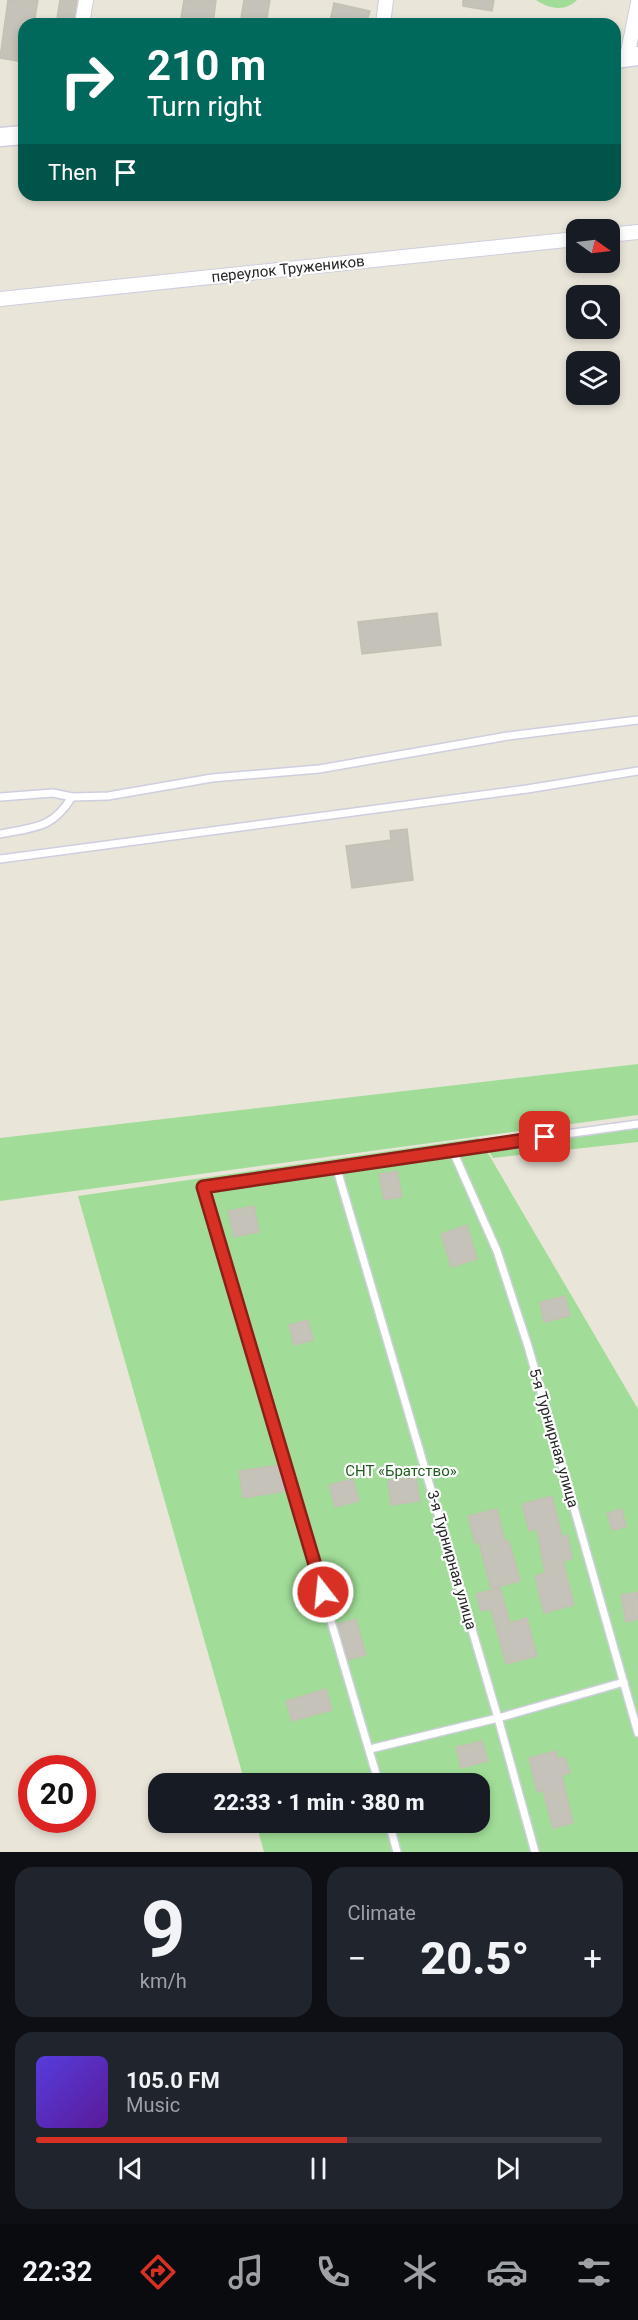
<!DOCTYPE html>
<html lang="en">
<head>
<meta charset="utf-8">
<style>
	body { margin:0; font-family:Roboto,sans-serif; background:#20242c; color:#f1f3f6; height:100vh; display:flex; flex-direction:column; font-size:22px; white-space:nowrap }
	* { box-sizing:border-box; margin:0 }
	p { font-size:20px; color:#9ea1a6 }
	.icon { flex:none; width:33px; height:33px; fill:none; stroke:currentColor; stroke-width:2; stroke-linecap:round; stroke-linejoin:round }
	.map { position:relative; height:1852px; overflow:hidden }
	.drawer { display:flex; flex-direction:column; gap:15px; padding:15px; background:#0d0f14; flex:1 }
	.drawer>* { flex:none }
	.banner { position:absolute; left:18px; top:18px; width:603px; height:183px; border-radius:18px; box-shadow:0 3px 9px #0003; background:#00695c; color:#fff; overflow:hidden }
	.needle { width:39px; rotate:104deg }
	.tools { position:absolute; left:566px; top:219px; display:grid; gap:12px }
	.tools a { display:grid; place-items:center; width:54px; height:54px; border-radius:12px; background:#171b24; box-shadow:0 3px 9px #0003; font-size:30px }
	.speed { position:absolute; left:18px; top:1755px; display:flex; gap:12px; font-size:30px; font-weight:700; text-align:center }
	.speed>* { display:grid; place-content:center; width:78px; height:78px; border-radius:50%; background:#171b24; box-shadow:0 3px 9px #0003; line-height:1 }
	.speed .limit { border:9px solid #d22; background:#fff; color:#111 }
	.pin { position:absolute; display:grid; place-items:center; width:51px; height:51px; color:#fff; margin:-26px; border-radius:12px; box-shadow:0 3px 9px #0006 }
	.me { position:absolute; width:66px; margin:-33px; rotate:344deg; stroke-linejoin:round; filter:drop-shadow(0 0 4px #0008) }
	.turn { display:flex; align-items:center; gap:21px; height:126px; padding:0 30px; font-size:27px }
	.turn .icon { width:78px; height:78px; stroke-width:2.5 }
	.turn b { display:block; font-size:42px; line-height:51px }
	.then { display:flex; align-items:center; height:57px; padding:0 30px; background:#0003; gap:12px; font-size:22px }
	.big { font-size:45px; font-weight:800; line-height:1.1 }
	.drawer .tile { flex:1; display:flex; flex-direction:column; justify-content:center; gap:9px; min-width:0; padding:0 21px; border-radius:18px; background:#20242c }
	.drawer .dial { align-items:center; gap:0 }
	.dial b { font-size:78px; line-height:1 }
	.song { display:flex; align-items:center; gap:18px }
	.cover { width:72px; height:72px; border-radius:9px; background:linear-gradient(135deg,hsl(250 70% 55%),hsl(270 70% 35%)) }
	.played { height:6px; border-radius:3px; background:linear-gradient(90deg,#d93025 55%,#363941 55%) }
	.keys { display:flex; justify-content:space-around; direction:ltr }
	.heat { display:flex; justify-content:space-between; align-items:center; font-size:33px; direction:ltr }
	.drawer .tiles { flex:1; display:grid; gap:15px; grid-template-columns:1fr 1fr }
	.tile:last-child { grid-column:span 2 }
	.trip { position:absolute; left:148px; top:1773px; width:342px; height:60px; border-radius:18px; background:#171b24; box-shadow:0 3px 9px #0003; font-weight:800; line-height:60px; text-align:center }
	.menu { display:flex; height:96px; justify-content:space-around; align-items:center; background:#090b0e; color:#9ea1a6 }
	.menu .icon { width:42px; height:42px }
	.menu .active { color:#d93025 }
	.menu b { font-size:27px; color:#f1f3f6 }
	.map>svg:first-child { display:block }
	.green { fill:#a1dd98 }
	.building { fill:#c4c2b9; stroke:#c4c1b3; stroke-width:1.5 }
	.lines { fill:none; stroke-linecap:round; stroke-linejoin:round }
	.lane-casing { stroke:#cfcedf; stroke-width:10 }
	.street-casing { stroke:#cfcedf; stroke-width:16 }
	.secondary-casing { stroke:#cfcedf; stroke-width:21 }
	.lane { stroke:#fff; stroke-width:7 }
	.street { stroke:#fff; stroke-width:14 }
	.secondary { stroke:#fff; stroke-width:18 }
	.route-casing { stroke:#8d1f18; stroke-width:15 }
	.route { stroke:#d93025; stroke-width:10 }
	.labels { text-anchor:middle; dominant-baseline:central; stroke-width:4.5; stroke-linejoin:round; paint-order:stroke }
	.street-label { font-size:15px; fill:#272727; stroke:#fff }
	.park-label { font-size:15px; fill:#1d5e1d; stroke:#fff }
</style>
</head>
<body>
<div class="map">
<svg width="638" height="1852" viewBox="0 0 638 1852">
	<rect width="100%" height="100%" fill="#e9e5d9"/>
	<g class="green">
		<path d="M 536,0 L 577,0 C 565,12 549,9 536,0 Z"/>
		<polygon points="638,1064 638,1115 0,1201 0,1138"/>
		<polygon points="638,1127 638,1142 493,1158 486,1147"/>
		<polygon points="479,1138 638,1409 638,1852 264,1852 256,1823 480,1822 480,1784 245,1783 78,1196"/>
	</g>
	<g class="building">
		<polygon points="8,0 38,0 34,24 24,24 24,62 0,58"/>
		<polygon points="60,0 77,0 73,24 56,24"/>
		<polygon points="184,0 216,0 213,24 180,24"/>
		<polygon points="244,0 270,0 266,24 240,24"/>
		<polygon points="463,0 494,0 492,11 463,6"/>
		<polygon points="334,3 370,11 366,24 345,24 330,21"/>
		<polygon points="437,613 441,645 362,654 358,622"/>
		<polygon points="407,829 413,880 352,888 346,846 391,840 390,831"/>
		<polygon points="397,1171 402,1197 384,1200 379,1174"/>
		<polygon points="254,1206 259,1232 234,1237 228,1211"/>
		<polygon points="467,1225 477,1259 451,1267 441,1234"/>
		<polygon points="565,1296 570,1316 544,1322 540,1302"/>
		<polygon points="308,1320 313,1340 294,1345 289,1325"/>
		<polygon points="279,1465 287,1491 243,1498 239,1471"/>
		<polygon points="416,1477 420,1501 391,1505 388,1481"/>
		<polygon points="353,1479 359,1501 335,1507 329,1485"/>
		<polygon points="552,1496 562,1536 568,1535 572,1559 563,1561 574,1605 544,1613 535,1576 545,1573 537,1529 529,1531 522,1504"/>
		<polygon points="497,1509 505,1542 509,1541 520,1581 491,1589 479,1542 475,1543 468,1516"/>
		<polygon points="622,1509 626,1527 612,1530 607,1513"/>
		<polygon points="500,1588 510,1623 527,1618 537,1656 506,1664 491,1609 481,1611 476,1594"/>
		<polygon points="638,1592 638,1619 626,1622 621,1595"/>
		<polygon points="356,1619 366,1655 348,1660 338,1624"/>
		<polygon points="326,1689 332,1710 292,1721 286,1701"/>
		<polygon points="482,1741 488,1761 461,1768 456,1747"/>
		<polygon points="556,1751 558,1759 565,1757 570,1773 562,1775 573,1823 553,1828 543,1791 537,1792 529,1758"/>
	</g>
	<g class="lines">
		<defs>
			<g id="lane">
				<polyline points="0,797 53,793 72,797 108,796 212,778 319,769 508,736 638,720"/>
				<path d="M 0,834 C 35,827 52,829 72,797"/>
				<polyline points="0,859 527,789 638,771"/>
				<polyline points="452,1149 497,1251 528,1346 638,1733"/>
				<polyline points="336,1166 498,1718 535,1852"/>
				<polyline points="370,1749 498,1718 624,1682"/>
				<polyline points="379,1784 203,1187 336,1166 638,1124"/>
				<polyline points="389,1822 397,1852"/>
			</g>
			<g id="street">
				<polyline points="82,24 86,0"/>
				<polyline points="383,24 386,0"/>
				<polyline points="627,57 638,3"/>
				<polyline points="609,235 638,232"/>
				<polyline points="0,299 576,239"/>
			</g>
			<g id="secondary">
				<polyline points="615,59 638,56"/>
				<polyline points="0,137 24,135"/>
			</g>
		</defs>
		<use href="#lane" class="lane-casing"/>
		<use href="#street" class="street-casing"/>
		<use href="#secondary" class="secondary-casing"/>
		<use href="#lane" class="lane"/>
		<use href="#street" class="street"/>
		<use href="#secondary" class="secondary"/>
	</g>
	<g class="lines">
		<defs>
			<polyline id="route" points="323,1592 203,1187 545,1137"/>
		</defs>
		<use href="#route" class="route-casing"/>
		<use href="#route" class="route"/>
	</g>
	<g class="labels">
		<g class="street-label">
			<text transform="translate(288 269) rotate(-6)">переулок Тружеников</text>
			<text transform="translate(554 1438) rotate(74)">5-я Турнирная улица</text>
			<text transform="translate(452 1560) rotate(74)">3-я Турнирная улица</text>
		</g>
		<g class="park-label">
			<text x="401" y="1471">СНТ «Братство»</text>
		</g>
	</g>
</svg>
<div class="tools">
<a><svg class="needle" viewBox="-14 -14 28 28"><path d="M0-13l5 13h-10z" fill="#e53935"/><path d="M0 13l5-13h-10z" fill="#9ea1a6"/></svg></a>
<a><svg class="icon" aria-label="search" viewBox="0 0 24 24"><circle cx="10" cy="10" r="6"/><path d="M15 15l6 6"/></svg></a>
<a><svg class="icon" aria-label="layers" viewBox="0 0 24 24"><path d="M12 4l9 5-9 5-9-5zM3 14l9 5 9-5"/></svg></a>
</div>
<div class="speed"><div class="limit">20</div></div>
<div class="pin" style="left:545px;top:1137px;background:#d93025"><svg class="icon" aria-label="arrive" viewBox="0 0 24 24"><path d="M6 21V4h12l-3 4 3 4H6"/></svg></div>
<svg class="me" style="left:323px;top:1592px" viewBox="-20 -20 40 40"><circle r="17" fill="#d93025" stroke="#fff" stroke-width="3"/><path d="M0-11L8 9 0 5-8 9z" fill="#fff"/></svg>
<div class="trip">22:33 · 1 min · 380 m</div>
<div class="banner">
<div class="turn"><svg class="icon" aria-label="right" viewBox="0 0 24 24"><path d="M7 20v-9h11M14 6l5 5-5 5"/></svg><div><b>210 m</b>Turn right</div></div>
<div class="then">Then<svg class="icon" aria-label="arrive" viewBox="0 0 24 24"><path d="M6 21V4h12l-3 4 3 4H6"/></svg></div>
</div>
</div>
<section class="drawer">
<div class="tiles">
<div class="tile dial"><b>9</b><p>km/h</p></div>
<div class="tile"><p>Climate</p>
<div class="heat"><a>−</a><b class="big">20.5°</b><a>+</a></div>
</div>
<div class="tile">
<div class="song"><i class="cover"></i><div><b>105.0 FM</b><p>Music</p></div></div>
<div class="played"></div>
<div class="keys"><svg class="icon" aria-label="previous" viewBox="0 0 24 24"><path d="M18 5L8 12l10 7zM5 5v14"/></svg><svg class="icon" aria-label="pause" viewBox="0 0 24 24"><path d="M8 5v14M16 5v14"/></svg><svg class="icon" aria-label="next" viewBox="0 0 24 24"><path d="M6 5l10 7-10 7zM19 5v14"/></svg></div>
</div>
</div>
</section>
<nav class="menu">
<b>22:32</b>
<svg class="icon active" aria-label="directions" viewBox="0 0 24 24"><path d="M12 3l9 9-9 9-9-9zM9 14v-3h6M13 9l2 2-2 2"/></svg>
<svg class="icon" aria-label="music" viewBox="0 0 24 24"><path d="M9 18V5l10-2v13"/><circle cx="6" cy="18" r="3"/><circle cx="16" cy="16" r="3"/></svg>
<svg class="icon" aria-label="phone" viewBox="0 0 24 24"><path d="M5 4h4l2 5-3 2q2 4 5 5l2-3 5 2v4C11 20 4 13 5 4z"/></svg>
<svg class="icon" aria-label="climate" viewBox="0 0 24 24"><path d="M12 3v18M4 7l16 10M4 17L20 7"/></svg>
<svg class="icon" aria-label="car" viewBox="0 0 24 24"><path d="M5 17H2v-5l4-1 3-4h7l3 4 3 1v5h-3M9 17h6M6 11h13"/><circle cx="7" cy="17" r="2"/><circle cx="17" cy="17" r="2"/></svg>
<svg class="icon" aria-label="filters" viewBox="0 0 24 24"><path d="M4 7h16M4 17h16"/><circle cx="9" cy="7" r="2"/><circle cx="15" cy="17" r="2"/></svg>
</nav>
</body>
</html>
